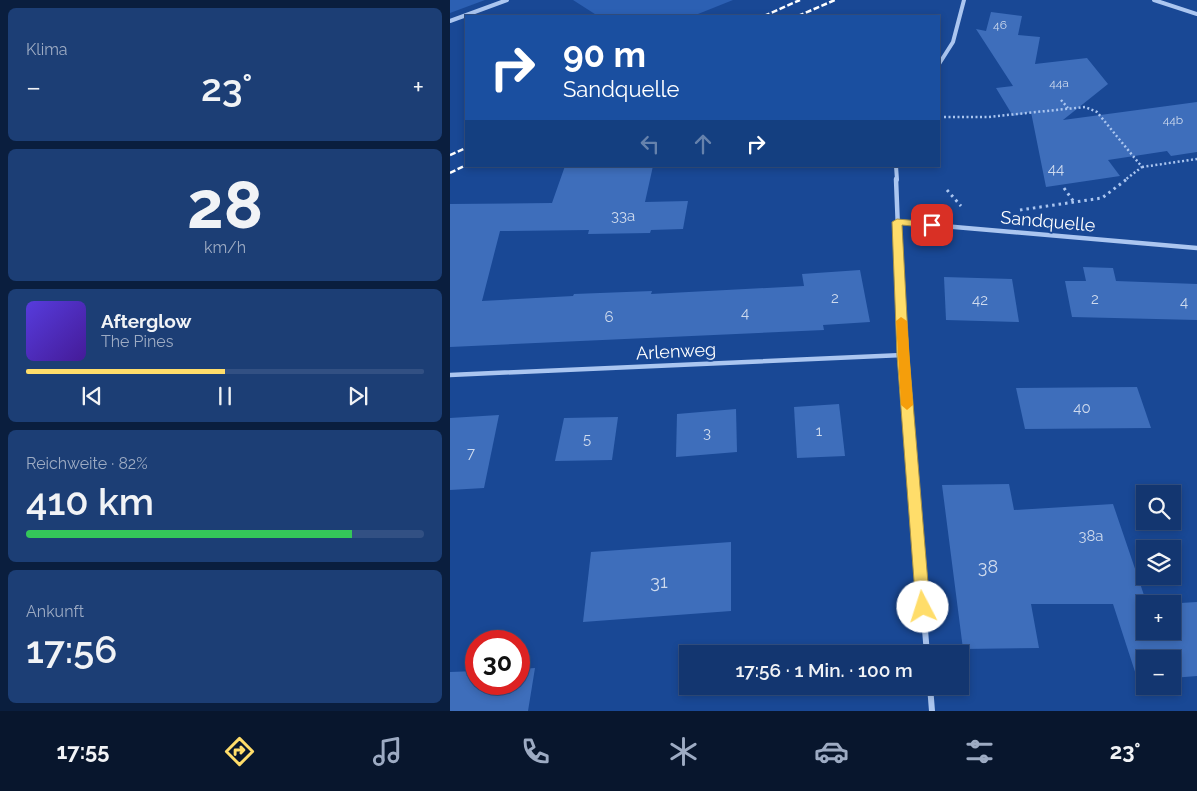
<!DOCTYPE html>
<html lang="de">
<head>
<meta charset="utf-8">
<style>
	body { margin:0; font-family:Raleway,sans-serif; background:#1c3e75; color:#f1f3f6; height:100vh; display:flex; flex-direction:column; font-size:19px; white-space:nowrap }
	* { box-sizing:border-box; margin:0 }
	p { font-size:16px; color:#9dabc3 }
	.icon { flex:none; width:28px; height:28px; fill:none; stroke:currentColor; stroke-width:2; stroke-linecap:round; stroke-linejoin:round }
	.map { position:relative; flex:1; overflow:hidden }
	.details { display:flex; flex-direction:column; gap:8px; padding:8px; background:#0a1e3e; width:450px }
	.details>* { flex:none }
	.top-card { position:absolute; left:15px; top:15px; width:475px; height:152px; border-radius:0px; box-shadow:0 2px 8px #0003,0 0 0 1px #325083; background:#1a4fa0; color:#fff; overflow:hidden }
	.tools { position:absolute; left:686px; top:485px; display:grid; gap:10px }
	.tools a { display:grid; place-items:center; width:45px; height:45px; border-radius:0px; background:#133670; box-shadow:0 2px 8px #0003,0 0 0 1px #325083; font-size:25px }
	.speed { position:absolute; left:15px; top:630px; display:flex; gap:10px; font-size:25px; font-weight:700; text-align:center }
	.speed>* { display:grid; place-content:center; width:65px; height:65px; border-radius:50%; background:#133670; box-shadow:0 2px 8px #0003,0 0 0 1px #325083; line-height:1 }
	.speed .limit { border:8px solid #d22; background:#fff; color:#111 }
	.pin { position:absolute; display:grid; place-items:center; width:42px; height:42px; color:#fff; margin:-21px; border-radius:10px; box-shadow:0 2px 8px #0006 }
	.me { position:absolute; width:55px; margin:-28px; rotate:355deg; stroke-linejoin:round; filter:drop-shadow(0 0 4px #0008) }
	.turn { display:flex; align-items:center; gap:18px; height:105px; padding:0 15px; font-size:22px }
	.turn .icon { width:65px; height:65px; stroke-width:2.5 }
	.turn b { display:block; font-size:35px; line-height:42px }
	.lanes { display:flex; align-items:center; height:48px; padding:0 15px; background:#0003; justify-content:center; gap:25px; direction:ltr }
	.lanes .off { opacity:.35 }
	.big { font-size:38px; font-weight:600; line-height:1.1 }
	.details .card { flex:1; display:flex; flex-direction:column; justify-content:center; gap:8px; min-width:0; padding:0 18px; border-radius:8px; background:#1c3e75 }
	.details .dial { align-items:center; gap:0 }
	.dial b { font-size:65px; line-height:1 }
	.song { display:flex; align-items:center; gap:15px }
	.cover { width:60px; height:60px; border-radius:8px; background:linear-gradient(135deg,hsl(250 70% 55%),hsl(260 70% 35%)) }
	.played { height:5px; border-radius:2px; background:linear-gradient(90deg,#ffdd6a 50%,#325083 50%) }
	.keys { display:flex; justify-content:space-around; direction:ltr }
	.heat { display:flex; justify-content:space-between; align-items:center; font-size:28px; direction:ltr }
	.charge { height:8px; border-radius:4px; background:linear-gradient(90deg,#34c759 82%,#325083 0) }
	.trip { position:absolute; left:229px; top:645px; width:290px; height:50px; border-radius:0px; background:#133670; box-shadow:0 2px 8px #0003,0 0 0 1px #325083; font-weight:600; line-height:50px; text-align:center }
	.tab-bar { display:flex; height:80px; justify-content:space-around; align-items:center; background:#08162d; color:#9dabc3 }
	.tab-bar .icon { width:35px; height:35px }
	.tab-bar .current { color:#ffdd6a }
	.tab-bar b { font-size:22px; color:#f1f3f6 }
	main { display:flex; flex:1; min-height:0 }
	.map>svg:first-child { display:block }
	.green { fill:#2c60b3 }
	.building { fill:#3e6ebb }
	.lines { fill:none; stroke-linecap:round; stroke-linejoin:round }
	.path-far1 { stroke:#abc6f0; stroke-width:2.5; stroke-dasharray:2 2.5; stroke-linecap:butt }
	.path { stroke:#abc6f0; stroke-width:3; stroke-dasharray:2.5 4; stroke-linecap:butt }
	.street-far2 { stroke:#abc6f0; stroke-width:4 }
	.street-far1 { stroke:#abc6f0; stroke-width:4.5 }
	.street { stroke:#abc6f0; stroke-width:6 }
	.rail { stroke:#fff; stroke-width:2.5; stroke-dasharray:6 2.5; stroke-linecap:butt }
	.route { fill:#ffdd6a; stroke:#a69045 }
	.slow { fill:#f59e0b }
	.labels { text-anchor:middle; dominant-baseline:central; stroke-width:4; stroke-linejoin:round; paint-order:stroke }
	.far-number-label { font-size:12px; fill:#cfdbee }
	.number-label { font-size:15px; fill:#cfdbee }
	.street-label { font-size:18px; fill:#fff; stroke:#194895 }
	.near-number-label { font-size:18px; fill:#cfdbee }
</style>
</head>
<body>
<main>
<section class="details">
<div class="card"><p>Klima</p>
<div class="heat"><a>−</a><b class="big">23°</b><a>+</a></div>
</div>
<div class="card dial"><b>28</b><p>km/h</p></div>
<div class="card">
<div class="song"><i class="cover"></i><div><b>Afterglow</b><p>The Pines</p></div></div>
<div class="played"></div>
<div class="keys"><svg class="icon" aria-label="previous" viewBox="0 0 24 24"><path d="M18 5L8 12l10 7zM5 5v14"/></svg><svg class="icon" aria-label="pause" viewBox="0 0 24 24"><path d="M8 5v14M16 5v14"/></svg><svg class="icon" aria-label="next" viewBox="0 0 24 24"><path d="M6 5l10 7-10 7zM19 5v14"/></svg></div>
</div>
<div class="card"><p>Reichweite · 82%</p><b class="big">410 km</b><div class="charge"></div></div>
<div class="card"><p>Ankunft</p><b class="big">17:56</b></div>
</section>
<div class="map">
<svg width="747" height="711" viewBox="0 0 747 711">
	<rect width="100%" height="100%" fill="#194895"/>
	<g class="green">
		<polygon points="0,0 35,0 0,13"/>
		<polygon points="123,0 283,0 243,16 148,16"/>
	</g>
	<g class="building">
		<polygon points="541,12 572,16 568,35 590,37 585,64 637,58 658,84 613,120 747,102 747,152 721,156 717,151 658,160 670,176 596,187 581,112 563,116 546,88 563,86 526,29 536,31"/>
		<polygon points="115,166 203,166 195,202 238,201 233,229 201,230 200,233 138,234 139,230 50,231 32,301 123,296 124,294 202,291 201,294 354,286 352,274 410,270 420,322 373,325 374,330 0,347 0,204 102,203"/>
		<polygon points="633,267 663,268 666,281 747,284 747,320 622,317 615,281 636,281"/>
		<polygon points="494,277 562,279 569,322 496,320"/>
		<polygon points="687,387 701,428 575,429 566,388"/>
		<polygon points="389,404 395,456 347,458 344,407"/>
		<polygon points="286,409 287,452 226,457 227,414"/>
		<polygon points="49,415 34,488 0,490 0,418"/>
		<polygon points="168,417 162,460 105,461 114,418"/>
		<polygon points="559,484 564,510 663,504 697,604 695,631 722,631 722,604 714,604 747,602 747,676 722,678 722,659 695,659 695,680 688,681 663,604 581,604 589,648 513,649 492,485"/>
		<polygon points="281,542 281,611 133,622 141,552"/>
		<polygon points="85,668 78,711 0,711 0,672 26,671 26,684 69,684 69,669"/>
	</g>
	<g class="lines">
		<g class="path-far1">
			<polyline points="611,100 618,108"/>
			<polyline points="494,117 538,117 635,107 647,112 692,167 675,180"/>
			<polyline points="692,167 747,159"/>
		</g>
		<g class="path">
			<polyline points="614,188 624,202"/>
			<polyline points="497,190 511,206"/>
			<polyline points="570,210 652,198 677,179"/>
		</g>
		<g class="street-far2">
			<polyline points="704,0 747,14"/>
			<polyline points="0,21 57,0"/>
			<polyline points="489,64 503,42 514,0"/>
			<polyline points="446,166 447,180"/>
		</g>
		<g class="street-far1">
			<polyline points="446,179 453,355 458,412"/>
			<polyline points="447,222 747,248"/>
			<polyline points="0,375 453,355"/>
		</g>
		<g class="street">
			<polyline points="457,410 477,654"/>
			<polyline points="480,686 482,711"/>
		</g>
		<g class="rail">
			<polyline points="314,16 350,0"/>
			<polyline points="348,16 385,0"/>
			<polyline points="0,155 16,148"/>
			<polyline points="0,173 16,165"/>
		</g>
	</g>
	<polygon class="route" points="447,219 482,222 487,225 482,228 452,225 459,355 480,607 478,612 473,614 468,612 466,607 447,355 442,222"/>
	<polygon class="slow" points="451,317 457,321 463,405 457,410 451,405 446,321"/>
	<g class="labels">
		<g class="far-number-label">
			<text x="550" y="25">46</text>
			<text x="609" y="83">44a</text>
			<text x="723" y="120">44b</text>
		</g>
		<g class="number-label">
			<text x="606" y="169">44</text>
			<text x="173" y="216">33a</text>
			<text x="385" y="298">2</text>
			<text x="645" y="299">2</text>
			<text x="530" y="300">42</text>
			<text x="734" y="302">4</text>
			<text x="295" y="313">4</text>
			<text x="159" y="317">6</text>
			<text x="632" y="408">40</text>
			<text x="369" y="431">1</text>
			<text x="257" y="433">3</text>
			<text x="137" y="439">5</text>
			<text x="21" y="453">7</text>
			<text x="641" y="536">38a</text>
		</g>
		<g class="street-label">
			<text transform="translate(598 221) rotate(5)">Sandquelle</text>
			<text transform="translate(226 351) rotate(-3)">Arlenweg</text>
		</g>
		<g class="near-number-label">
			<text x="538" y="566">38</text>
			<text x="209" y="581">31</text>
		</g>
	</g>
</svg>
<div class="tools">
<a><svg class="icon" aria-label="search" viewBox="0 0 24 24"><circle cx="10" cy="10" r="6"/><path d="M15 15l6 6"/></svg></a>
<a><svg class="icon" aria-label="layers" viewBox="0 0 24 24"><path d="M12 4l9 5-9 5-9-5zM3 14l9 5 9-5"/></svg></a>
<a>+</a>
<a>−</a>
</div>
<div class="speed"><div class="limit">30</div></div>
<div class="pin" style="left:482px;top:225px;background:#d93025"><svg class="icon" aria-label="arrive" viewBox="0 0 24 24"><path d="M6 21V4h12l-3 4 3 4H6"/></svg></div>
<svg class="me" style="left:473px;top:607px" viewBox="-20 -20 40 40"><circle r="19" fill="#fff"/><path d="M0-13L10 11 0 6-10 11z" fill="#ffdd6a"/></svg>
<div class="trip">17:56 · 1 Min. · 100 m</div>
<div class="top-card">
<div class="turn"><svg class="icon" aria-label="right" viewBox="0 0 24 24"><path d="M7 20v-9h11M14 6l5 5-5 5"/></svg><div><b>90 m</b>Sandquelle</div></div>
<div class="lanes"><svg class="icon off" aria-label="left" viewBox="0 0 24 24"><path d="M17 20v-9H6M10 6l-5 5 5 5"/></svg><svg class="icon off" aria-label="ahead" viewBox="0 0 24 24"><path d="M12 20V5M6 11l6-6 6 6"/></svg><svg class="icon" aria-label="right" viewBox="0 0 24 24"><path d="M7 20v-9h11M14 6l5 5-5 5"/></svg></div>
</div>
</div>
</main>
<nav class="tab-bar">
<b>17:55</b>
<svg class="icon current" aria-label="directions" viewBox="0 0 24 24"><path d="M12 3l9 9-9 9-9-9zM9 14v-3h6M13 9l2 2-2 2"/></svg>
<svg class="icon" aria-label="music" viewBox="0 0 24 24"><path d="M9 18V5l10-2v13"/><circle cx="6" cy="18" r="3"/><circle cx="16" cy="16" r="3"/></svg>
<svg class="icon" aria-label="phone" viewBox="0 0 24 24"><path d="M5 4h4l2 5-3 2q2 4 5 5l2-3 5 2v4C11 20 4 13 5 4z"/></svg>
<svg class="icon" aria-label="climate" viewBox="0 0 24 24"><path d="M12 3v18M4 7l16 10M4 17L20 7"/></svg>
<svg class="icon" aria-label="car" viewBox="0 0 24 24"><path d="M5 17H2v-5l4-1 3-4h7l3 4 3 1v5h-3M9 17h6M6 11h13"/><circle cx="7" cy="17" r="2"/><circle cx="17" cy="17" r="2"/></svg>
<svg class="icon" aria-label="filters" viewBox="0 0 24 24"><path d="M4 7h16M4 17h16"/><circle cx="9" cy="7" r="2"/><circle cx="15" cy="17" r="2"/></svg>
<b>23°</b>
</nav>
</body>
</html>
